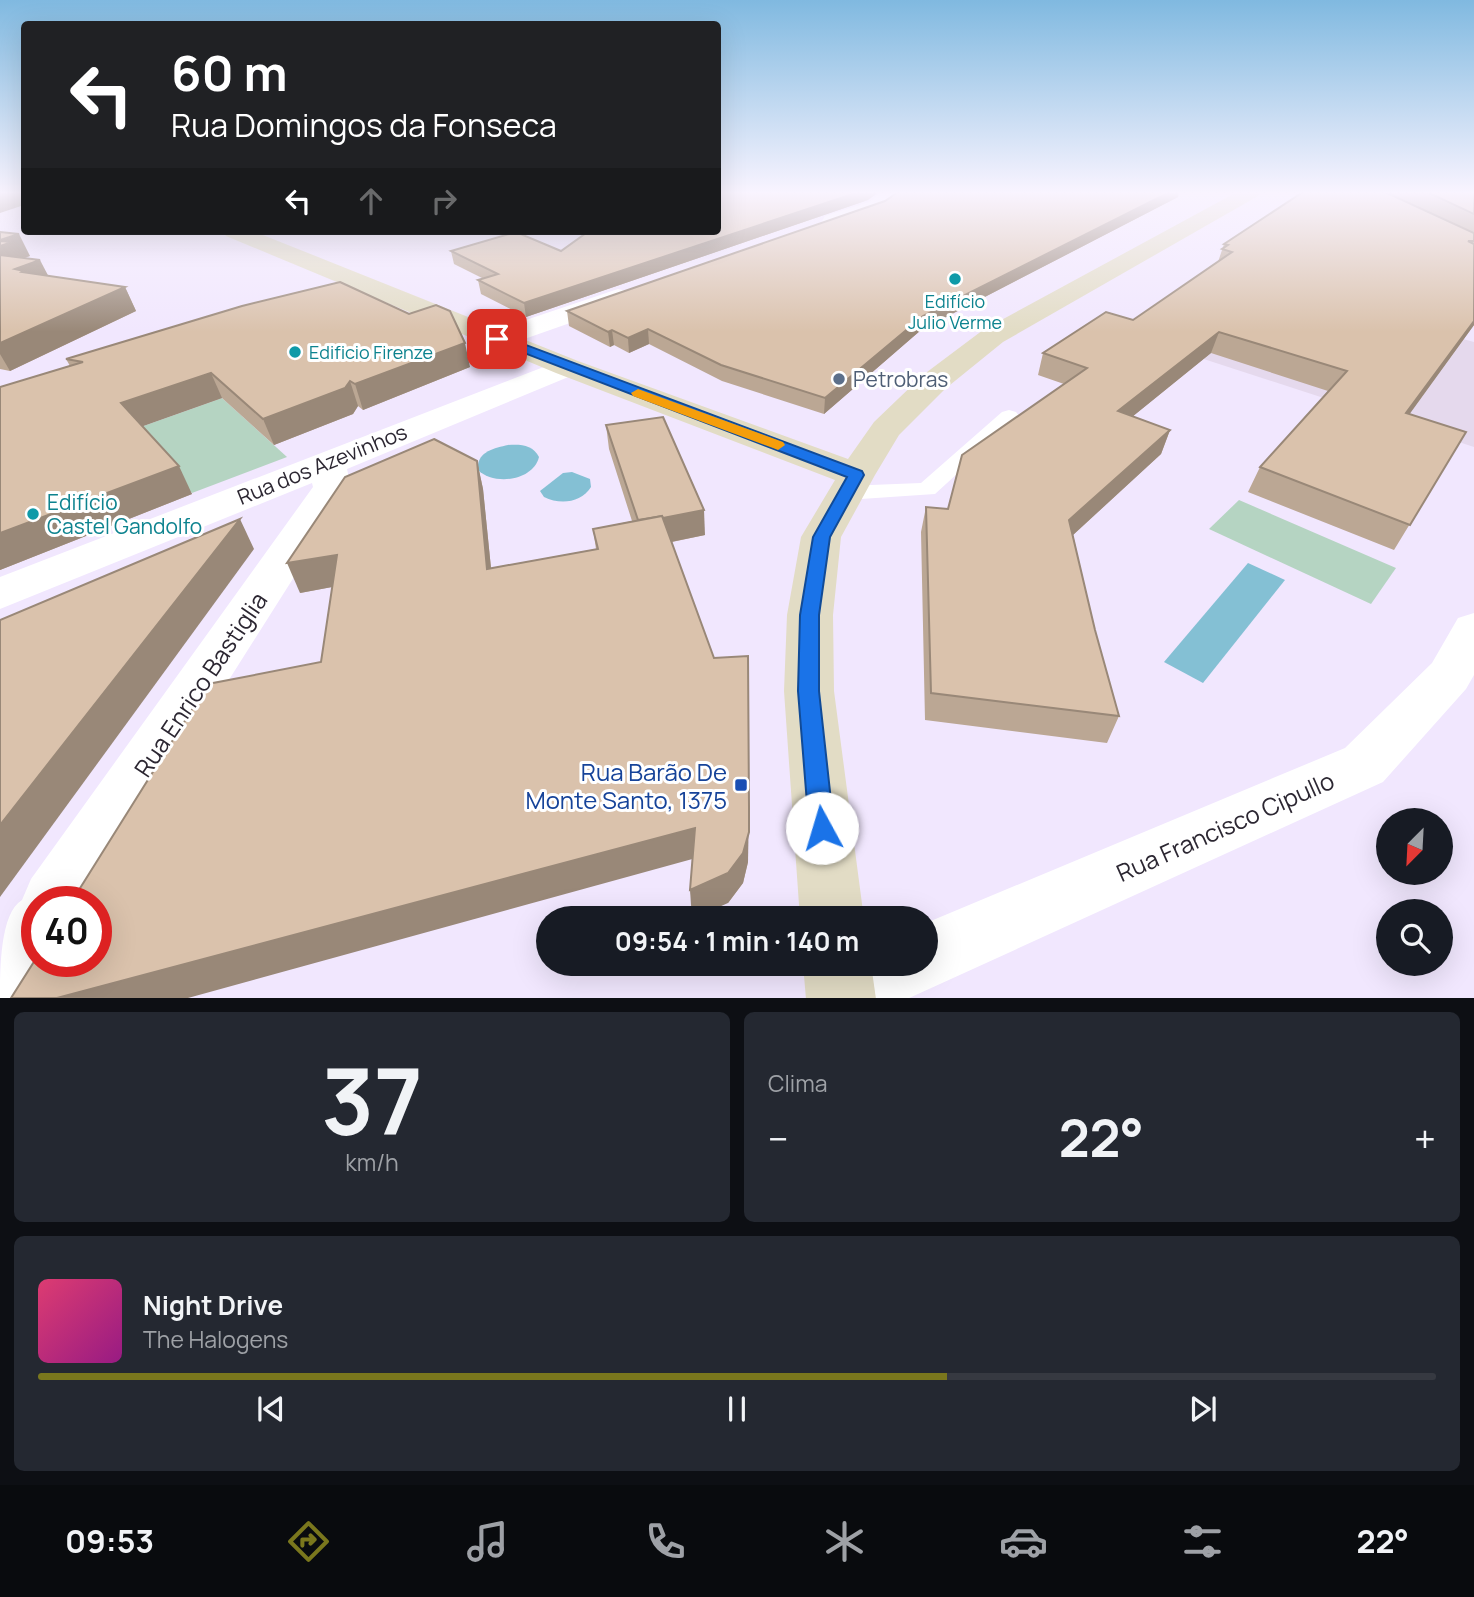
<!DOCTYPE html>
<html lang="pt">
<head>
<meta charset="utf-8">
<style>
	body { margin:0; font-family:Manrope,sans-serif; background:#242831; color:#f1f3f6; height:100vh; display:flex; flex-direction:column; font-size:26px; white-space:nowrap }
	* { box-sizing:border-box; margin:0 }
	p { font-size:23px; color:#9ea1a6 }
	.icon { flex:none; width:38px; height:38px; fill:none; stroke:currentColor; stroke-width:2; stroke-linecap:round; stroke-linejoin:round }
	.map { position:relative; height:998px; overflow:hidden }
	.drawer { display:flex; flex-direction:column; gap:14px; padding:14px; background:#0d0f14; flex:1 }
	.drawer>* { flex:none }
	.hud { position:absolute; left:21px; top:21px; width:700px; height:214px; border-radius:7px; box-shadow:0 7px 28px #0002; background:#202124; color:#fff; overflow:hidden }
	.needle { width:46px; rotate:204deg }
	.fabs { position:absolute; left:1376px; top:808px; display:grid; gap:14px }
	.fabs a { display:grid; place-items:center; width:77px; height:77px; border-radius:50%; background:#171b24; box-shadow:0 7px 28px #0002; font-size:35px }
	.speed { position:absolute; left:21px; top:886px; display:flex; gap:14px; font-size:35px; font-weight:700; text-align:center }
	.speed>* { display:grid; place-content:center; width:91px; height:91px; border-radius:50%; background:#171b24; box-shadow:0 7px 28px #0002; line-height:1 }
	.speed .limit { border:10px solid #d22; background:#fff; color:#111 }
	.pin { position:absolute; display:grid; place-items:center; width:60px; height:60px; color:#fff; margin:-30px; border-radius:14px; box-shadow:0 4px 10px #0006 }
	.me { position:absolute; width:77px; margin:-38px; rotate:354deg; stroke-linejoin:round; filter:drop-shadow(0 0 5px #0008) }
	.turn { display:flex; align-items:center; gap:24px; height:147px; padding:0 35px; font-size:32px }
	.turn .icon { width:91px; height:91px; stroke-width:2.5 }
	.turn b { display:block; font-size:49px; line-height:60px }
	.lanes { display:flex; align-items:center; height:66px; padding:0 35px; background:#0003; justify-content:center; gap:35px; direction:ltr }
	.lanes .off { opacity:.35 }
	.big { font-size:52px; font-weight:700; line-height:1.1 }
	.drawer .card { flex:1; display:flex; flex-direction:column; justify-content:center; gap:10px; min-width:0; padding:0 24px; border-radius:10px; background:#242831 }
	.drawer .dial { align-items:center; gap:0 }
	.dial b { font-size:91px; line-height:1 }
	.song { display:flex; align-items:center; gap:21px }
	.cover { width:84px; height:84px; border-radius:10px; background:linear-gradient(135deg,hsl(340 70% 55%),hsl(310 70% 35%)) }
	.played { height:7px; border-radius:4px; background:linear-gradient(90deg,#7a771d 65%,#363941 65%) }
	.keys { display:flex; justify-content:space-around; direction:ltr }
	.heat { display:flex; justify-content:space-between; align-items:center; font-size:38px; direction:ltr }
	.drawer .tiles { flex:1; display:grid; gap:14px; grid-template-columns:1fr 1fr }
	.card:last-child { grid-column:span 2 }
	.trip { position:absolute; left:536px; top:906px; width:402px; height:70px; border-radius:35px; background:#171b24; box-shadow:0 7px 28px #0002; font-weight:700; line-height:70px; text-align:center }
	.menu { display:flex; height:112px; justify-content:space-around; align-items:center; background:#090b0e; color:#9ea1a6 }
	.menu .icon { width:49px; height:49px }
	.menu .active { color:#7a771d }
	.menu b { font-size:32px; color:#f1f3f6 }
	.map>svg:first-child { display:block }
	.industrial { fill:#e5d9ed }
	.green { fill:#b5d4c2 }
	.water { fill:#84c0d4 }
	.lines { fill:none; stroke-linecap:round; stroke-linejoin:round }
	.lane { fill:#fff; fill-rule:evenodd }
	.street { fill:#fff; fill-rule:evenodd }
	.secondary { fill:#e2dcc5; fill-rule:evenodd }
	.wall { fill:#bba794 }
	.shaded-wall { fill:#998878 }
	.building { fill:#dac2ac; stroke:#998878; stroke-width:2 }
	.route { fill:#1a73e8; stroke:#114b97; stroke-width:2 }
	.slow { fill:#f59e0b }
	.culture-dot { fill:#0f9aa8; stroke:#fff; stroke-width:2.5 }
	.service-dot { fill:#5c6f8a; stroke:#fff; stroke-width:2.5 }
	.transit-dot { fill:#1a4fb4; stroke:#fff; stroke-width:2.5 }
	.labels { text-anchor:middle; dominant-baseline:central; stroke-width:6; stroke-linejoin:round; paint-order:stroke }
	.far-culture-label { font-size:18px; fill:#0d838f; stroke:#fff }
	.service-label { font-size:21px; fill:#4e5e75; stroke:#fff; text-anchor:start }
	.street-label { font-size:21px; fill:#2c2732; stroke:#fff }
	.culture-label { font-size:21px; fill:#0d838f; stroke:#fff; text-anchor:start }
	.near-street-label { font-size:24px; fill:#2c2732; stroke:#fff }
	.near-transit-label { font-size:24px; fill:#164399; stroke:#fff; text-anchor:end }
</style>
</head>
<body>
<div class="map">
<svg width="1474" height="999" viewBox="0 0 1474 999">
	<rect width="100%" height="100%" fill="#f1e7fe"/>
	<polygon class="industrial" points="1219,273 1474,342 1474,447 1130,335"/>
	<g class="green">
		<polygon points="222,398 287,457 192,493 135,429"/>
		<polygon points="1239,500 1396,568 1371,604 1209,529"/>
	</g>
	<g class="water">
		<path d="M 508,445 C 521,444 533,445 539,457 C 533,481 494,486 478,470 C 476,452 494,448 508,445 Z"/>
		<path d="M 572,472 L 590,479 L 591,487 C 581,503 560,505 544,497 L 540,491 L 563,473 Z"/>
		<polygon points="1248,563 1285,580 1203,683 1164,662"/>
	</g>
	<g class="lines">
		<polygon class="lane" points="1009,410 1016,412 1019,416 1016,420 935,494 846,500 838,498 835,493 838,488 846,486 921,483 1002,412"/>
		<g class="street">
			<path d="M 882,192 L 902,192 C 892,214 855,222 833,227 L 825,226 L 822,221 L 825,216 L 869,202 Z"/>
			<polygon points="618,289 627,291 631,297 627,303 507,345 497,348 487,345 483,339 487,333"/>
			<path d="M 567,358 L 578,361 L 582,367 L 578,373 L 347,469 L 351,487 L 89,901 L 37,901 L 37,961 L 52,961 L 28,999 L 0,999 C 0,969 0,913 22,900 L 31,879 L 313,487 L 312,483 L 0,609 L 0,577 Z"/>
			<polygon points="1474,613 1474,675 1466,689 1383,782 907,999 808,999 807,994 817,970 829,964 926,964 926,923 1345,748 1432,663 1458,618"/>
		</g>
		<g class="secondary">
			<polygon points="1237,192 1261,192 1258,196 1003,342 945,389 899,435 875,475 841,537 833,615 834,691 864,919 800,919 784,691 787,615 801,537 835,480 556,373 226,236 223,231 253,231 578,361 848,459 874,422 923,375 983,330"/>
			<polygon points="803,964 871,964 876,999 806,999"/>
		</g>
	</g>
	<g class="wall">
		<polygon points="1385,192 1474,192 1474,325 1409,414 1466,432 1394,550 1248,492 1260,467 1328,391 1211,353 1133,416 1170,430 1161,454 1073,535 1095,630 1119,716 1107,743 925,720 921,532 926,507 948,509 1064,384 1038,375 1043,353 1133,320 1218,262 1224,244"/>
		<polygon points="1178,197 921,330 824,414 722,381 649,344 629,353 614,345 610,347 569,326 567,311 885,201"/>
		<polygon points="868,200 526,317 481,294 478,280 484,279 454,264 451,251 561,251"/>
		<polygon points="0,232 30,256 24,258 49,276 125,287 136,311 10,371 0,369"/>
		<polygon points="66,359 470,367 363,410 358,406 353,414 274,445 222,398 142,426 192,494 0,570 0,387 70,366"/>
		<polygon points="606,425 705,535 672,542 748,862 743,883 728,903 692,859 321,662 332,587 300,593 477,461 483,489 491,568 596,549 593,529 632,521 609,449"/>
	</g>
	<g class="shaded-wall">
		<polygon points="0,192 24,192 24,205 0,213"/>
		<polygon points="859,192 879,192 868,200 526,317 524,303"/>
		<polygon points="1170,192 1179,192 1178,197 921,330 824,414 825,398 923,316"/>
		<polygon points="19,234 30,256 21,259 0,273 0,240"/>
		<polygon points="40,260 52,283 15,269"/>
		<polygon points="125,287 136,311 10,371 0,354 0,343"/>
		<polygon points="1474,321 1474,325 1393,437 1406,413"/>
		<polygon points="648,329 649,344 629,353 628,338"/>
		<polygon points="612,330 614,345 610,347 608,332"/>
		<polygon points="1219,332 1211,353 1111,434 1118,411"/>
		<polygon points="465,343 470,367 363,410 355,384"/>
		<polygon points="211,373 222,398 135,429 121,403"/>
		<polygon points="350,381 358,406 353,414 274,445 263,419"/>
		<polygon points="1170,430 1161,454 1061,546 1069,520"/>
		<polygon points="477,461 483,489 494,598 487,569"/>
		<polygon points="179,466 192,494 0,570 0,533"/>
		<polygon points="704,510 705,535 641,548 639,523"/>
		<polygon points="240,519 254,549 0,897 0,825"/>
		<polygon points="337,555 348,584 300,593 287,563"/>
		<polygon points="749,807 748,862 743,883 728,903 692,919 690,890"/>
		<polygon points="695,828 696,858 188,998 57,998"/>
	</g>
	<g class="building">
		<polygon points="718,192 859,192 524,303 478,280 498,274 451,251 516,232 561,251 589,231 718,231"/>
		<polygon points="898,192 1170,192 923,316 825,398 721,365 648,329 628,338 612,330 608,332 567,311 885,201"/>
		<polygon points="1303,192 1385,192 1474,233 1474,241 1468,241 1474,244 1474,321 1406,413 1466,432 1410,525 1260,467 1347,371 1219,332 1118,411 1170,430 1069,520 1095,630 1119,716 931,693 926,507 948,509 962,455 1087,368 1043,353 1106,312 1133,320 1232,252 1222,249 1228,245 1224,244"/>
		<polygon points="1427,192 1474,192 1474,214"/>
		<polygon points="0,232 19,234 0,240"/>
		<polygon points="0,241 12,242 0,246"/>
		<polygon points="0,255 40,260 15,269 24,271 22,272 125,287 0,343"/>
		<polygon points="340,282 409,314 436,305 450,311 465,343 355,384 350,381 345,388 263,419 211,373 121,403 179,466 0,533 0,387 83,362 66,359 242,306"/>
		<polygon points="663,417 704,510 663,518 662,516 638,520 606,425"/>
		<polygon points="434,439 477,461 487,569 598,549 593,529 662,516 714,658 748,656 749,807 749,832 743,853 728,873 690,890 695,828 57,998 11,998 37,957 37,961 96,961 96,901 72,901 208,684 321,662 337,555 287,563 345,477"/>
		<polygon points="240,519 0,825 0,620"/>
	</g>
	<linearGradient id="sky" x2="0" y2="1"><stop stop-color="#80b9e0"/><stop offset="0.58" stop-color="#f9f4ff"/><stop offset="1" stop-color="#f9f4ff" stop-opacity="0"/></linearGradient>
	<rect width="1474" height="332" fill="url(#sky)"/>
	<polygon class="route" points="493,336 502,336 862,471 864,475 830,537 819,615 819,691 834,828 830,836 822,839 813,836 809,828 798,691 800,615 813,537 847,477 493,341"/>
	<polygon class="slow" points="638,389 783,442 785,445 778,450 773,448 633,396 631,393"/>
	<g class="culture-dot">
		<circle cx="955" cy="279" r="7"/>
		<circle cx="295" cy="352" r="7"/>
		<circle cx="33" cy="514" r="7"/>
	</g>
	<circle class="service-dot" cx="839" cy="379" r="7"/>
	<rect class="transit-dot" x="734" y="778" width="14" height="14" rx="3.5"/>
	<g class="labels">
		<g class="far-culture-label">
			<text x="955" y="301">Edifício<tspan x="955" dy="21">Julio Verme</tspan></text>
			<text x="309" y="352" text-anchor="start">Edificio Firenze</text>
		</g>
		<g class="service-label">
			<text x="853" y="379">Petrobras</text>
		</g>
		<g class="street-label">
			<text transform="translate(322 464) rotate(-22)">Rua dos Azevinhos</text>
		</g>
		<g class="culture-label">
			<text x="47" y="502">Edifício<tspan x="47" dy="24">Castel Gandolfo</tspan></text>
		</g>
		<g class="near-street-label">
			<text transform="translate(200 684) rotate(-56)">Rua Enrico Bastiglia</text>
			<text transform="translate(1225 826) rotate(-24)">Rua Francisco Cipullo</text>
		</g>
		<g class="near-transit-label">
			<text x="727" y="771">Rua Barão De<tspan x="727" dy="28">Monte Santo, 1375</tspan></text>
		</g>
	</g>
</svg>
<div class="fabs">
<a><svg class="needle" viewBox="-14 -14 28 28"><path d="M0-13l5 13h-10z" fill="#e53935"/><path d="M0 13l5-13h-10z" fill="#9ea1a6"/></svg></a>
<a><svg class="icon" aria-label="search" viewBox="0 0 24 24"><circle cx="10" cy="10" r="6"/><path d="M15 15l6 6"/></svg></a>
</div>
<div class="speed"><div class="limit">40</div></div>
<div class="pin" style="left:497px;top:339px;background:#d93025"><svg class="icon" aria-label="arrive" viewBox="0 0 24 24"><path d="M6 21V4h12l-3 4 3 4H6"/></svg></div>
<svg class="me" style="left:822px;top:828px" viewBox="-20 -20 40 40"><circle r="19" fill="#fff"/><path d="M0-13L10 11 0 6-10 11z" fill="#1a73e8"/></svg>
<div class="trip">09:54 · 1 min · 140 m</div>
<div class="hud">
<div class="turn"><svg class="icon" aria-label="left" viewBox="0 0 24 24"><path d="M17 20v-9H6M10 6l-5 5 5 5"/></svg><div><b>60 m</b>Rua Domingos da Fonseca</div></div>
<div class="lanes"><svg class="icon" aria-label="left" viewBox="0 0 24 24"><path d="M17 20v-9H6M10 6l-5 5 5 5"/></svg><svg class="icon off" aria-label="ahead" viewBox="0 0 24 24"><path d="M12 20V5M6 11l6-6 6 6"/></svg><svg class="icon off" aria-label="right" viewBox="0 0 24 24"><path d="M7 20v-9h11M14 6l5 5-5 5"/></svg></div>
</div>
</div>
<section class="drawer">
<div class="tiles">
<div class="card dial"><b>37</b><p>km/h</p></div>
<div class="card"><p>Clima</p>
<div class="heat"><a>−</a><b class="big">22°</b><a>+</a></div>
</div>
<div class="card">
<div class="song"><i class="cover"></i><div><b>Night Drive</b><p>The Halogens</p></div></div>
<div class="played"></div>
<div class="keys"><svg class="icon" aria-label="previous" viewBox="0 0 24 24"><path d="M18 5L8 12l10 7zM5 5v14"/></svg><svg class="icon" aria-label="pause" viewBox="0 0 24 24"><path d="M8 5v14M16 5v14"/></svg><svg class="icon" aria-label="next" viewBox="0 0 24 24"><path d="M6 5l10 7-10 7zM19 5v14"/></svg></div>
</div>
</div>
</section>
<nav class="menu">
<b>09:53</b>
<svg class="icon active" aria-label="directions" viewBox="0 0 24 24"><path d="M12 3l9 9-9 9-9-9zM9 14v-3h6M13 9l2 2-2 2"/></svg>
<svg class="icon" aria-label="music" viewBox="0 0 24 24"><path d="M9 18V5l10-2v13"/><circle cx="6" cy="18" r="3"/><circle cx="16" cy="16" r="3"/></svg>
<svg class="icon" aria-label="phone" viewBox="0 0 24 24"><path d="M5 4h4l2 5-3 2q2 4 5 5l2-3 5 2v4C11 20 4 13 5 4z"/></svg>
<svg class="icon" aria-label="climate" viewBox="0 0 24 24"><path d="M12 3v18M4 7l16 10M4 17L20 7"/></svg>
<svg class="icon" aria-label="car" viewBox="0 0 24 24"><path d="M5 17H2v-5l4-1 3-4h7l3 4 3 1v5h-3M9 17h6M6 11h13"/><circle cx="7" cy="17" r="2"/><circle cx="17" cy="17" r="2"/></svg>
<svg class="icon" aria-label="filters" viewBox="0 0 24 24"><path d="M4 7h16M4 17h16"/><circle cx="9" cy="7" r="2"/><circle cx="15" cy="17" r="2"/></svg>
<b>22°</b>
</nav>
</body>
</html>
